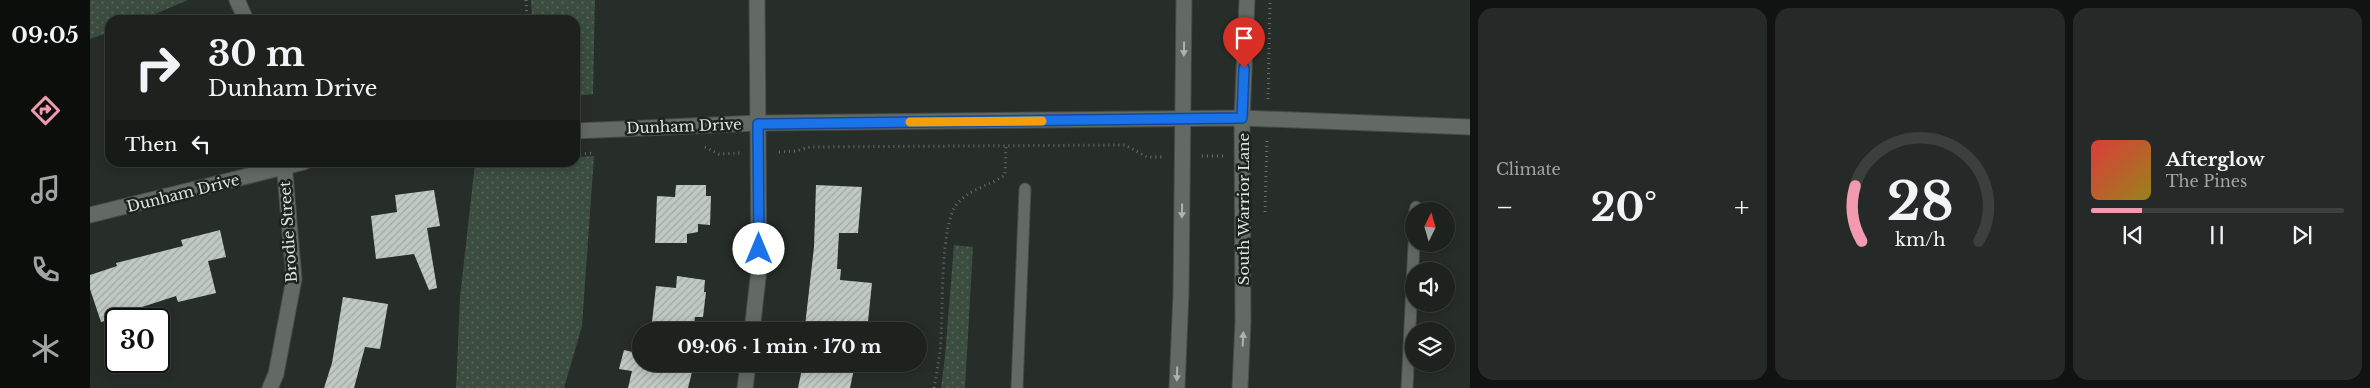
<!DOCTYPE html>
<html lang="en">
<head>
<meta charset="utf-8">
<style>
	body { margin:0; font-family:"Libre Baskerville",serif; background:#252a28; color:#f1f3f6; height:100vh; display:flex; flex-direction:column; font-size:19px; white-space:nowrap }
	* { box-sizing:border-box; margin:0 }
	p { font-size:16px; color:#a0a4a4 }
	.icon { flex:none; width:28px; height:28px; fill:none; stroke:currentColor; stroke-width:2; stroke-linecap:round; stroke-linejoin:round }
	.map { position:relative; flex:1; overflow:hidden }
	.sheet { display:flex; flex-direction:column; gap:8px; padding:8px; background:#101311; width:900px }
	.sheet>* { flex:none }
	.guide { position:absolute; left:15px; top:15px; width:475px; height:152px; border-radius:15px; box-shadow:0 2px 12px #0003,0 0 0 1px #3b3f3d; background:#1d221f; color:#f1f3f6; overflow:hidden }
	.needle { width:32px; rotate:5deg }
	.fabs { position:absolute; left:1315px; top:202px; display:grid; gap:10px }
	.fabs a { display:grid; place-items:center; width:50px; height:50px; border-radius:50%; background:#1d221f; box-shadow:0 2px 12px #0003,0 0 0 1px #3b3f3d; font-size:25px }
	.speed { position:absolute; left:15px; top:308px; display:flex; gap:10px; font-size:25px; font-weight:700; text-align:center }
	.speed>* { display:grid; place-content:center; width:65px; height:65px; border-radius:50%; background:#1d221f; box-shadow:0 2px 12px #0003,0 0 0 1px #3b3f3d; line-height:1 }
	.speed .limit { border:2px solid #111; border-radius:8px; background:#fff; color:#111 }
	.pin { position:absolute; display:grid; place-items:center; width:42px; height:42px; color:#fff; margin:-51px -21px; border-radius:50% 50% 50% 0; rotate:-45deg; box-shadow:0 0 5px #0007 }
	.pin .icon { rotate:45deg }
	.me { position:absolute; width:55px; margin:-28px; rotate:0deg; stroke-linejoin:round; filter:drop-shadow(0 0 4px #0008) }
	.turn { display:flex; align-items:center; gap:18px; height:105px; padding:0 20px; font-size:22px }
	.turn .icon { width:65px; height:65px; stroke-width:2.5 }
	.turn b { display:block; font-size:35px; line-height:42px }
	.then { display:flex; align-items:center; height:48px; padding:0 20px; background:#0003; gap:10px; font-size:19px }
	.big { font-size:38px; font-weight:800; line-height:1.1 }
	.sheet .widget { flex:1; display:flex; flex-direction:column; justify-content:center; gap:8px; min-width:0; padding:0 18px; border-radius:15px; background:#252a28 }
	.sheet .dial { align-items:center; gap:0 }
	.dial svg { height:130px; overflow:visible; fill:none; stroke:#3b3f3d; stroke-width:7; stroke-linecap:round; text-anchor:middle }
	.dial text { fill:#f1f3f6; stroke:none }
	.song { display:flex; align-items:center; gap:15px }
	.cover { width:60px; height:60px; border-radius:8px; background:linear-gradient(135deg,hsl(0 70% 55%),hsl(50 70% 35%)) }
	.played { height:5px; border-radius:2px; background:linear-gradient(90deg,#f29aaf 20%,#3b3f3d 20%) }
	.keys { display:flex; justify-content:space-around; direction:ltr }
	.heat { display:flex; justify-content:space-between; align-items:center; font-size:28px; direction:ltr }
	.sheet .tiles { flex:1; display:grid; gap:8px; grid-template-columns:repeat(3,1fr) }
	.trip { position:absolute; left:542px; top:322px; width:295px; height:50px; border-radius:25px; background:#1d221f; box-shadow:0 2px 12px #0003,0 0 0 1px #3b3f3d; font-weight:800; line-height:50px; text-align:center }
	main { display:flex; flex:1; min-height:0 }
	.tabs { display:flex; flex-direction:column; width:90px; justify-content:space-around; align-items:center; background:#0c0e0c; color:#a0a4a4 }
	.tabs .icon { width:35px; height:35px }
	.tabs .selected { color:#f29aaf }
	.tabs b { font-size:22px; color:#f1f3f6 }
	.map>svg:first-child { display:block }
	.grass { fill:url(#grass-dots) }
	.building { fill:url(#building-hatch) }
	.lines { fill:none; stroke-linecap:round; stroke-linejoin:round }
	.service-casing { stroke:#464b47; stroke-width:13 }
	.minor-casing { stroke:#464b47; stroke-width:17 }
	.tertiary-casing { stroke:#464b47; stroke-width:17 }
	.path { stroke:#676d69; stroke-width:3; stroke-dasharray:1 4; stroke-linecap:butt }
	.service { stroke:#636a65; stroke-width:11 }
	.minor { stroke:#636a65; stroke-width:15 }
	.tertiary { stroke:#636a65; stroke-width:15 }
	.oneway { fill:#adb3af }
	.route-casing { stroke:#114b97; stroke-width:12 }
	.route { stroke:#1a73e8; stroke-width:9 }
	.slow { stroke:#f59e0b; stroke-width:9 }
	.labels { text-anchor:middle; dominant-baseline:central; stroke-width:5; stroke-linejoin:round; paint-order:stroke }
	.street-label { font-size:15px; fill:#dfe3e0; stroke:#1d231f }
</style>
</head>
<body>
<main>
<nav class="tabs">
<b>09:05</b>
<svg class="icon selected" aria-label="directions" viewBox="0 0 24 24"><path d="M12 3l9 9-9 9-9-9zM9 14v-3h6M13 9l2 2-2 2"/></svg>
<svg class="icon" aria-label="music" viewBox="0 0 24 24"><path d="M9 18V5l10-2v13"/><circle cx="6" cy="18" r="3"/><circle cx="16" cy="16" r="3"/></svg>
<svg class="icon" aria-label="phone" viewBox="0 0 24 24"><path d="M5 4h4l2 5-3 2q2 4 5 5l2-3 5 2v4C11 20 4 13 5 4z"/></svg>
<svg class="icon" aria-label="climate" viewBox="0 0 24 24"><path d="M12 3v18M4 7l16 10M4 17L20 7"/></svg>
</nav>
<div class="map">
<svg width="1380" height="388" viewBox="0 0 1380 388">
	<defs>
		<pattern id="grass-dots" width="8" height="8" patternUnits="userSpaceOnUse" patternTransform="scale(1.25)"><rect width="8" height="8" fill="#3b4d40"/><path d="M2 2h.1M6 6h.1" fill="none" stroke="#57665b" stroke-width="1.8" stroke-linecap="round"/></pattern>
		<pattern id="building-hatch" width="6" height="6" patternUnits="userSpaceOnUse" patternTransform="scale(1.25)"><rect width="6" height="6" fill="#c1c9c3"/><path d="M-1 1l2-2M0 6l6-6M5 7l2-2" fill="none" stroke="#a2a8a3"/></pattern>
	</defs>
	<rect width="100%" height="100%" fill="#272d29"/>
	<g class="grass">
		<polygon points="0,0 98,0 51,20 20,20 20,32 0,39"/>
		<polygon points="441,0 505,0 503,94 485,96 485,20 442,20"/>
		<polygon points="504,156 492,326 474,388 366,388 370,297 385,163 485,162 485,157"/>
		<polygon points="864,245 883,247 875,388 851,388 855,356"/>
	</g>
	<g class="building">
		<polygon points="586,185 616,185 616,196 621,196 620,225 608,224 608,232 597,234 597,243 565,243 567,196 585,197"/>
		<polygon points="726,185 772,187 768,233 749,233 747,269 751,269 750,280 782,283 777,331 715,326 724,247"/>
		<polygon points="344,190 350,226 337,228 347,288 339,290 324,254 286,259 281,216 307,212 305,195"/>
		<polygon points="130,230 136,257 118,261 126,293 88,302 86,296 49,308 52,319 21,319 11,322 0,289 0,275 27,266 26,263 93,246 91,240"/>
		<polygon points="587,276 615,280 614,292 616,292 613,317 605,317 603,331 561,331 566,286 586,288"/>
		<polygon points="253,297 298,304 290,349 275,347 264,388 234,388 242,363"/>
		<polygon points="534,350 551,354 551,364 604,364 598,388 538,388 542,371 529,369"/>
		<polygon points="713,364 765,364 760,388 708,388"/>
	</g>
	<g class="lines">
		<defs>
			<g id="service">
				<polyline points="1325,211 1326,207"/>
				<polyline points="927,388 935,189"/>
				<polyline points="1317,388 1324,244"/>
			</g>
			<g id="minor">
				<polyline points="147,0 156,20"/>
				<polyline points="485,131 668,123 1152,118 1380,127"/>
				<polyline points="0,215 214,162"/>
				<polyline points="662,331 669,269 667,0"/>
				<polyline points="180,388 186,374 204,279 194,162"/>
				<polyline points="655,388 658,364"/>
			</g>
			<g id="tertiary">
				<polyline points="1087,388 1091,293 1094,0"/>
				<polyline points="1150,388 1153,321 1152,118 1157,0"/>
			</g>
		</defs>
		<use href="#service" class="service-casing"/>
		<use href="#minor" class="minor-casing"/>
		<use href="#tertiary" class="tertiary-casing"/>
		<g class="path">
			<polyline points="436,0 437,20"/>
			<polyline points="1178,99 1180,0"/>
			<polyline points="615,147 629,154 650,153"/>
			<polyline points="689,152 706,151 720,147 1035,145 1057,157 1073,157"/>
			<polyline points="485,154 504,153"/>
			<polyline points="1112,156 1133,156"/>
			<polyline points="1175,212 1177,138"/>
			<path d="M 844,388 C 847,372 850,356 851,339 C 853,310 850,224 867,204 C 879,189 899,186 915,175 L 916,146"/>
		</g>
		<use href="#service" class="service"/>
		<use href="#minor" class="minor"/>
		<use href="#tertiary" class="tertiary"/>
	</g>
	<defs><path id="oneway-solid" d="M-6-.8H1V-3.2L6.5 0L1 3.2V.8H-6Z" transform="scale(1.25)"/></defs>
	<g class="oneway">
		<use href="#oneway-solid" transform="translate(1094 49) rotate(91)"/>
		<use href="#oneway-solid" transform="translate(1092 211) rotate(91)"/>
		<use href="#oneway-solid" transform="translate(1153 339) rotate(-87)"/>
		<use href="#oneway-solid" transform="translate(1087 374) rotate(92)"/>
	</g>
	<g class="lines">
		<defs>
			<polyline id="route" points="669,249 668,124 1152,118 1154,68"/>
		</defs>
		<use href="#route" class="route-casing"/>
		<use href="#route" class="route"/>
		<polyline class="slow" points="820,122 952,121"/>
	</g>
	<g class="labels">
		<g class="street-label">
			<text transform="translate(594 126) rotate(-2)">Dunham Drive</text>
			<text transform="translate(93 193) rotate(-14)">Dunham Drive</text>
			<text transform="translate(1153 209) rotate(-90)">South Warrior Lane</text>
			<text transform="translate(198 232) rotate(-94)">Brodie Street</text>
		</g>
	</g>
</svg>
<div class="fabs">
<a><svg class="needle" viewBox="-14 -14 28 28"><path d="M0-13l5 13h-10z" fill="#e53935"/><path d="M0 13l5-13h-10z" fill="#a0a4a4"/></svg></a>
<a><svg class="icon" aria-label="sound" viewBox="0 0 24 24"><path d="M4 9h4l5-4v14l-5-4H4zM17 9q2 3 0 6"/></svg></a>
<a><svg class="icon" aria-label="layers" viewBox="0 0 24 24"><path d="M12 4l9 5-9 5-9-5zM3 14l9 5 9-5"/></svg></a>
</div>
<div class="speed"><div class="limit">30</div></div>
<div class="pin" style="left:1154px;top:68px;background:#d93025"><svg class="icon" aria-label="arrive" viewBox="0 0 24 24"><path d="M6 21V4h12l-3 4 3 4H6"/></svg></div>
<svg class="me" style="left:669px;top:249px" viewBox="-20 -20 40 40"><circle r="19" fill="#fff"/><path d="M0-13L10 11 0 6-10 11z" fill="#1a73e8"/></svg>
<div class="trip">09:06 · 1 min · 170 m</div>
<div class="guide">
<div class="turn"><svg class="icon" aria-label="right" viewBox="0 0 24 24"><path d="M7 20v-9h11M14 6l5 5-5 5"/></svg><div><b>30 m</b>Dunham Drive</div></div>
<div class="then">Then<svg class="icon" aria-label="left" viewBox="0 0 24 24"><path d="M17 20v-9H6M10 6l-5 5 5 5"/></svg></div>
</div>
</div>
<section class="sheet">
<div class="tiles">
<div class="widget"><p>Climate</p>
<div class="heat"><a>−</a><b class="big">20°</b><a>+</a></div>
</div>
<div class="widget dial"><svg viewBox="0 0 100 80">
<path d="M14 69A42 42 0 1 1 86 69"/>
<path d="M14 69A42 42 0 0 1 10 35" stroke="#f29aaf"/>
<text x="50" y="56" font-size="32" font-weight="700">28</text>
<text x="50" y="72" font-size="11">km/h</text>
</svg></div>
<div class="widget">
<div class="song"><i class="cover"></i><div><b>Afterglow</b><p>The Pines</p></div></div>
<div class="played"></div>
<div class="keys"><svg class="icon" aria-label="previous" viewBox="0 0 24 24"><path d="M18 5L8 12l10 7zM5 5v14"/></svg><svg class="icon" aria-label="pause" viewBox="0 0 24 24"><path d="M8 5v14M16 5v14"/></svg><svg class="icon" aria-label="next" viewBox="0 0 24 24"><path d="M6 5l10 7-10 7zM19 5v14"/></svg></div>
</div>
</div>
</section>
</main>
</body>
</html>
